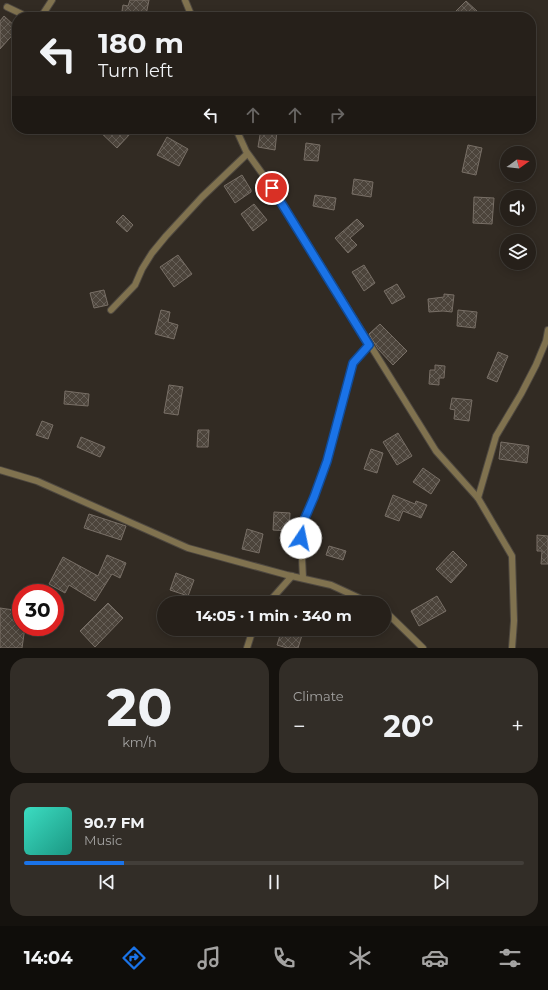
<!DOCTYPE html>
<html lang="en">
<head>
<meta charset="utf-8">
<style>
	body { margin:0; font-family:Montserrat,sans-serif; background:#322d27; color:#f1f3f6; height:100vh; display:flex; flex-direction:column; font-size:15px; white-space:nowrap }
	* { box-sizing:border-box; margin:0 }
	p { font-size:13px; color:#a4a3a2 }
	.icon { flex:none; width:22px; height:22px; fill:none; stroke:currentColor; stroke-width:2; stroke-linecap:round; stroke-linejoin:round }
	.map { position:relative; height:648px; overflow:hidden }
	.drawer { display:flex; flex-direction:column; gap:10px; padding:10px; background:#15120e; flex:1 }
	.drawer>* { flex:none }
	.guide { position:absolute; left:12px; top:12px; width:524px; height:122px; border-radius:16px; box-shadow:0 2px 10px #0003,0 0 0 1px #423e39; background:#26201a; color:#f1f3f6; overflow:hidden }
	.needle { width:26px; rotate:75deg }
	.controls { position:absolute; left:500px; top:146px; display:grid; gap:8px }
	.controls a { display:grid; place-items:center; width:36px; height:36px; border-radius:50%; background:#26201a; box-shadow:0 2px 10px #0003,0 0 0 1px #423e39; font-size:20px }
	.speed { position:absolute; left:12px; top:584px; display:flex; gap:8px; font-size:20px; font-weight:700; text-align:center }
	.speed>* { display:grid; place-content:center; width:52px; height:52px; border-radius:50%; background:#26201a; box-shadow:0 2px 10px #0003,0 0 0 1px #423e39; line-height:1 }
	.speed .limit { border:6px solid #d22; background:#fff; color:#111 }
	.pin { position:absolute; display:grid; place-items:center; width:34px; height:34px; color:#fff; margin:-17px; border:2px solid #fff; border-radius:50%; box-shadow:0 1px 4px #0007 }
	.me { position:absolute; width:44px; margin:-22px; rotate:11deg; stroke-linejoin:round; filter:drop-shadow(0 0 3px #0008) }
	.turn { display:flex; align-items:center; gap:14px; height:84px; padding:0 20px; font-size:18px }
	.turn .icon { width:52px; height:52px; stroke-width:2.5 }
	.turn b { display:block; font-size:28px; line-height:34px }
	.lanes { display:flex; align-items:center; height:38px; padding:0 20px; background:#0003; justify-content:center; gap:20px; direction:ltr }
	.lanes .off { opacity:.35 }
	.big { font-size:30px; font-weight:700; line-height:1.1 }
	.drawer .tile { flex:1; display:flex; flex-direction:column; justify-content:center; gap:6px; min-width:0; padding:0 14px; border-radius:16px; background:#322d27 }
	.drawer .dial { align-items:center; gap:0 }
	.dial b { font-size:52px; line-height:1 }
	.song { display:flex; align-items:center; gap:12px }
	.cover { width:48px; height:48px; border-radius:6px; background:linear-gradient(135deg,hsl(170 70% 55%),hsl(170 70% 35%)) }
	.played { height:4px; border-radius:2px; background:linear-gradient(90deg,#1a73e8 20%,#423e39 20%) }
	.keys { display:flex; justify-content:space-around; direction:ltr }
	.heat { display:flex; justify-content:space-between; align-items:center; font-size:22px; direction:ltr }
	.drawer .tiles { flex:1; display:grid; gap:10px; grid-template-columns:1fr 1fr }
	.tile:last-child { grid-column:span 2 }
	.trip { position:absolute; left:157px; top:596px; width:234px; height:40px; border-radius:20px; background:#26201a; box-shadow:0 2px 10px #0003,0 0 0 1px #423e39; font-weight:700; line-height:40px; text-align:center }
	.dock { display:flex; height:64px; justify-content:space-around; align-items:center; background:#0f0d0a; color:#a4a3a2 }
	.dock .icon { width:28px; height:28px }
	.dock .active { color:#1a73e8 }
	.dock b { font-size:18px; color:#f1f3f6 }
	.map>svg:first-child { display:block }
	.building { fill:url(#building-cross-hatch); stroke:#786f66 }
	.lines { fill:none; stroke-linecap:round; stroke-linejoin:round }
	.minor-casing { stroke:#4e4840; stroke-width:8 }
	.minor { stroke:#80724f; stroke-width:6 }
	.route-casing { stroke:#114b97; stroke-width:10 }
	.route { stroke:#1a73e8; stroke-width:7 }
</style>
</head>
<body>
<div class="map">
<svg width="548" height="648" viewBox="0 0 548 648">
	<defs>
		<pattern id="building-cross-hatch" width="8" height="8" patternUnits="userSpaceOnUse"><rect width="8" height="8" fill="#4c443b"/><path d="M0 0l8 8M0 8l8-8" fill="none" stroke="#665f57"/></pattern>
	</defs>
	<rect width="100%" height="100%" fill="#322b23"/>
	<g class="building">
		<polygon points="130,0 149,0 146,15 135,13 134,17 121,17 123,5 128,6"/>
		<polygon points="466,1 477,11 472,17 462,17 456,11"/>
		<polygon points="4,16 17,28 17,30 0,49 0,21"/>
		<polygon points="97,129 125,129 130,134 117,148"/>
		<polygon points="261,129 277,131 275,150 258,147"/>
		<polygon points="167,137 188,149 179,166 157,155"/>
		<polygon points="306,143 320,145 318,161 304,160"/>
		<polygon points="468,145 482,148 476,175 462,172"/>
		<polygon points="242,175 251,190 251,192 235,203 224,186"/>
		<polygon points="354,179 373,182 371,197 352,194"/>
		<polygon points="315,195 336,198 334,210 313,206"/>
		<polygon points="474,197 494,198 492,224 473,223"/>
		<polygon points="254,204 267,220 253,231 241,214"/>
		<polygon points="123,215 133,225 127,232 116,222"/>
		<polygon points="357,219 364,226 350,238 357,245 348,253 335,238"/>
		<polygon points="178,255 192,274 174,287 160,267"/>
		<polygon points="364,265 375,283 364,291 352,272"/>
		<polygon points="397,284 405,297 392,304 384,291"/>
		<polygon points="104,290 108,305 94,308 90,293"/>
		<polygon points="444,294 454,295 452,312 443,311 429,312 428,299 444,297"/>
		<polygon points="161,310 170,312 168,322 178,325 174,339 155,334"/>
		<polygon points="458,310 477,312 475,328 457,326"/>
		<polygon points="380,324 407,351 393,365 378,349 369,334"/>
		<polygon points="498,352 508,356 497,382 487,378"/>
		<polygon points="435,365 445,366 444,378 439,378 439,385 429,384 430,370 435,370"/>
		<polygon points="169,385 183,387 178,415 164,413"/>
		<polygon points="65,391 89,394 88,406 64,404"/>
		<polygon points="452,398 472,400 469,421 454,419 455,410 450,409"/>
		<polygon points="42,421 53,425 48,439 36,435"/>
		<polygon points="198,430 209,430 208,447 197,447"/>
		<polygon points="398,433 412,456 397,465 383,442"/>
		<polygon points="81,437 105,447 100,457 77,447"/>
		<polygon points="501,442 529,446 527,463 499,459"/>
		<polygon points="371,449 383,453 377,473 364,469"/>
		<polygon points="423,468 440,480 431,494 413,482"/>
		<polygon points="393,495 415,504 416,501 427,505 421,518 403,511 399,521 385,516"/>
		<polygon points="274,512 290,513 289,531 273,530"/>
		<polygon points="89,514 126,526 121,540 84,528"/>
		<polygon points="247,529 263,534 259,553 242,549"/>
		<polygon points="537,535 548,536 548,564 541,564 542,551 537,551"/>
		<polygon points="329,546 346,551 343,560 326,555"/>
		<polygon points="453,551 467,565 451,583 436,569"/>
		<polygon points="107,555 126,563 120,578 112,574 95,601 69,585 65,593 49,584 63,557 98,576"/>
		<polygon points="176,573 194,580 188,596 170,590"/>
		<polygon points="437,596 446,611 419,626 411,611"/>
		<polygon points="108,603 123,618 95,647 80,631"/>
		<polygon points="0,608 21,611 21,627 25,627 22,648 0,648"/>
		<polygon points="282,629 294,629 303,632 298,648 287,648 277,645"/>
	</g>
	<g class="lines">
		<defs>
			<g id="minor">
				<polyline points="185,0 192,17"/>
				<polyline points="7,7 28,17"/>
				<polyline points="41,17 52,0"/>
				<polyline points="236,129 246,151 272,187 436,451 478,498 512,556 514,621 512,648"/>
				<polyline points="111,310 135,285 142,269 152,253 166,236 202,197 247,154"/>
				<polyline points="0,470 37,481 188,548 287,575 331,585 370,603"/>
				<polyline points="478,498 496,436 521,394 536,365 546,341 548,330"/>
				<polyline points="303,578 301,538 305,518 314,497 327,461 353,363 369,345"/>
				<polyline points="268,603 292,576"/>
				<polyline points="384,610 423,648"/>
				<polyline points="247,648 253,629"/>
			</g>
		</defs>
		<use href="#minor" class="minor-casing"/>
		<use href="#minor" class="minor"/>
	</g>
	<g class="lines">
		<defs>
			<polyline id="route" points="272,188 369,345 353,363 327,461 314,497 305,518 301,538"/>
		</defs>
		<use href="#route" class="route-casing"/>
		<use href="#route" class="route"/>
	</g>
</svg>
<div class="controls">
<a><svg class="needle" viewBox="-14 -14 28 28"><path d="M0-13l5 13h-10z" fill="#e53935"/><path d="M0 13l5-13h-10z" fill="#a4a3a2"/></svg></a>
<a><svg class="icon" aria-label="sound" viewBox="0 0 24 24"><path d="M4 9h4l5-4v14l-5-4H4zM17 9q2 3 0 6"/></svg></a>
<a><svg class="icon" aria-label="layers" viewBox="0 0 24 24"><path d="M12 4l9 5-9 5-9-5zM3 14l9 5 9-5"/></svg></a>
</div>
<div class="speed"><div class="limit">30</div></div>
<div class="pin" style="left:272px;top:188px;background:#d93025"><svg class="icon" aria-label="arrive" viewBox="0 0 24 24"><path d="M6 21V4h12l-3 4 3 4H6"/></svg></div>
<svg class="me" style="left:301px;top:538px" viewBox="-20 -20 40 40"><circle r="19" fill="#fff"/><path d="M0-13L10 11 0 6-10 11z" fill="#1a73e8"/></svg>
<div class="trip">14:05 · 1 min · 340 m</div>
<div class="guide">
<div class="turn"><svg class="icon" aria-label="left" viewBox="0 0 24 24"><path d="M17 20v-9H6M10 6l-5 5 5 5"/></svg><div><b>180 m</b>Turn left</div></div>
<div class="lanes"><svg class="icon" aria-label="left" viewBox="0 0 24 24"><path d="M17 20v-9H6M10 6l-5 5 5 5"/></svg><svg class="icon off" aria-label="ahead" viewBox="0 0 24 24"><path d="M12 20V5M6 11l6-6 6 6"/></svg><svg class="icon off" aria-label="ahead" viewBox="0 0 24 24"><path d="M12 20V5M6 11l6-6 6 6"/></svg><svg class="icon off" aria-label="right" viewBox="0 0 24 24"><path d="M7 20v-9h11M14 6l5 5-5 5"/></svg></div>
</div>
</div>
<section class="drawer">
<div class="tiles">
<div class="tile dial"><b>20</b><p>km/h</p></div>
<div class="tile"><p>Climate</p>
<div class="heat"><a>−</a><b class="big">20°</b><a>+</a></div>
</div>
<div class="tile">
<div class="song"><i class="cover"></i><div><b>90.7 FM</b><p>Music</p></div></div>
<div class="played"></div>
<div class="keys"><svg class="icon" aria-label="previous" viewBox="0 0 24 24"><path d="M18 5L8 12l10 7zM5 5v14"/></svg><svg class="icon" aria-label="pause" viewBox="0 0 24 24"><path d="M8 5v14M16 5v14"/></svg><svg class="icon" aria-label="next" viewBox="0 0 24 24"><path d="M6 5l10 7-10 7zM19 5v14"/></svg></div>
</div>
</div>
</section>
<nav class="dock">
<b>14:04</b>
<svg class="icon active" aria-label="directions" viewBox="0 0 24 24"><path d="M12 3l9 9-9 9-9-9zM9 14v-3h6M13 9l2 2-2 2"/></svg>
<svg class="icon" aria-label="music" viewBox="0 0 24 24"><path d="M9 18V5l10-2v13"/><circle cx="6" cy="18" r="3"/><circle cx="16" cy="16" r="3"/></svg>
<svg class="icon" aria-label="phone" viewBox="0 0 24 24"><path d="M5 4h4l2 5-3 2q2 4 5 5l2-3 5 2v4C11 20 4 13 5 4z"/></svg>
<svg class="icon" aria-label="climate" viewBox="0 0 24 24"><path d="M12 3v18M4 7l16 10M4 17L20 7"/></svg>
<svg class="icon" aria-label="car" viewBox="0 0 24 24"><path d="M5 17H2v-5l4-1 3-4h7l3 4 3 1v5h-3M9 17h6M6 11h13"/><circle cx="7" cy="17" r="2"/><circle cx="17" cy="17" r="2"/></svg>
<svg class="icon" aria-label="filters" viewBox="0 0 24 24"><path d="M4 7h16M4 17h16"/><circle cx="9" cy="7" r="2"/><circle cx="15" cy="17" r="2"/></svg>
</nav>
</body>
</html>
